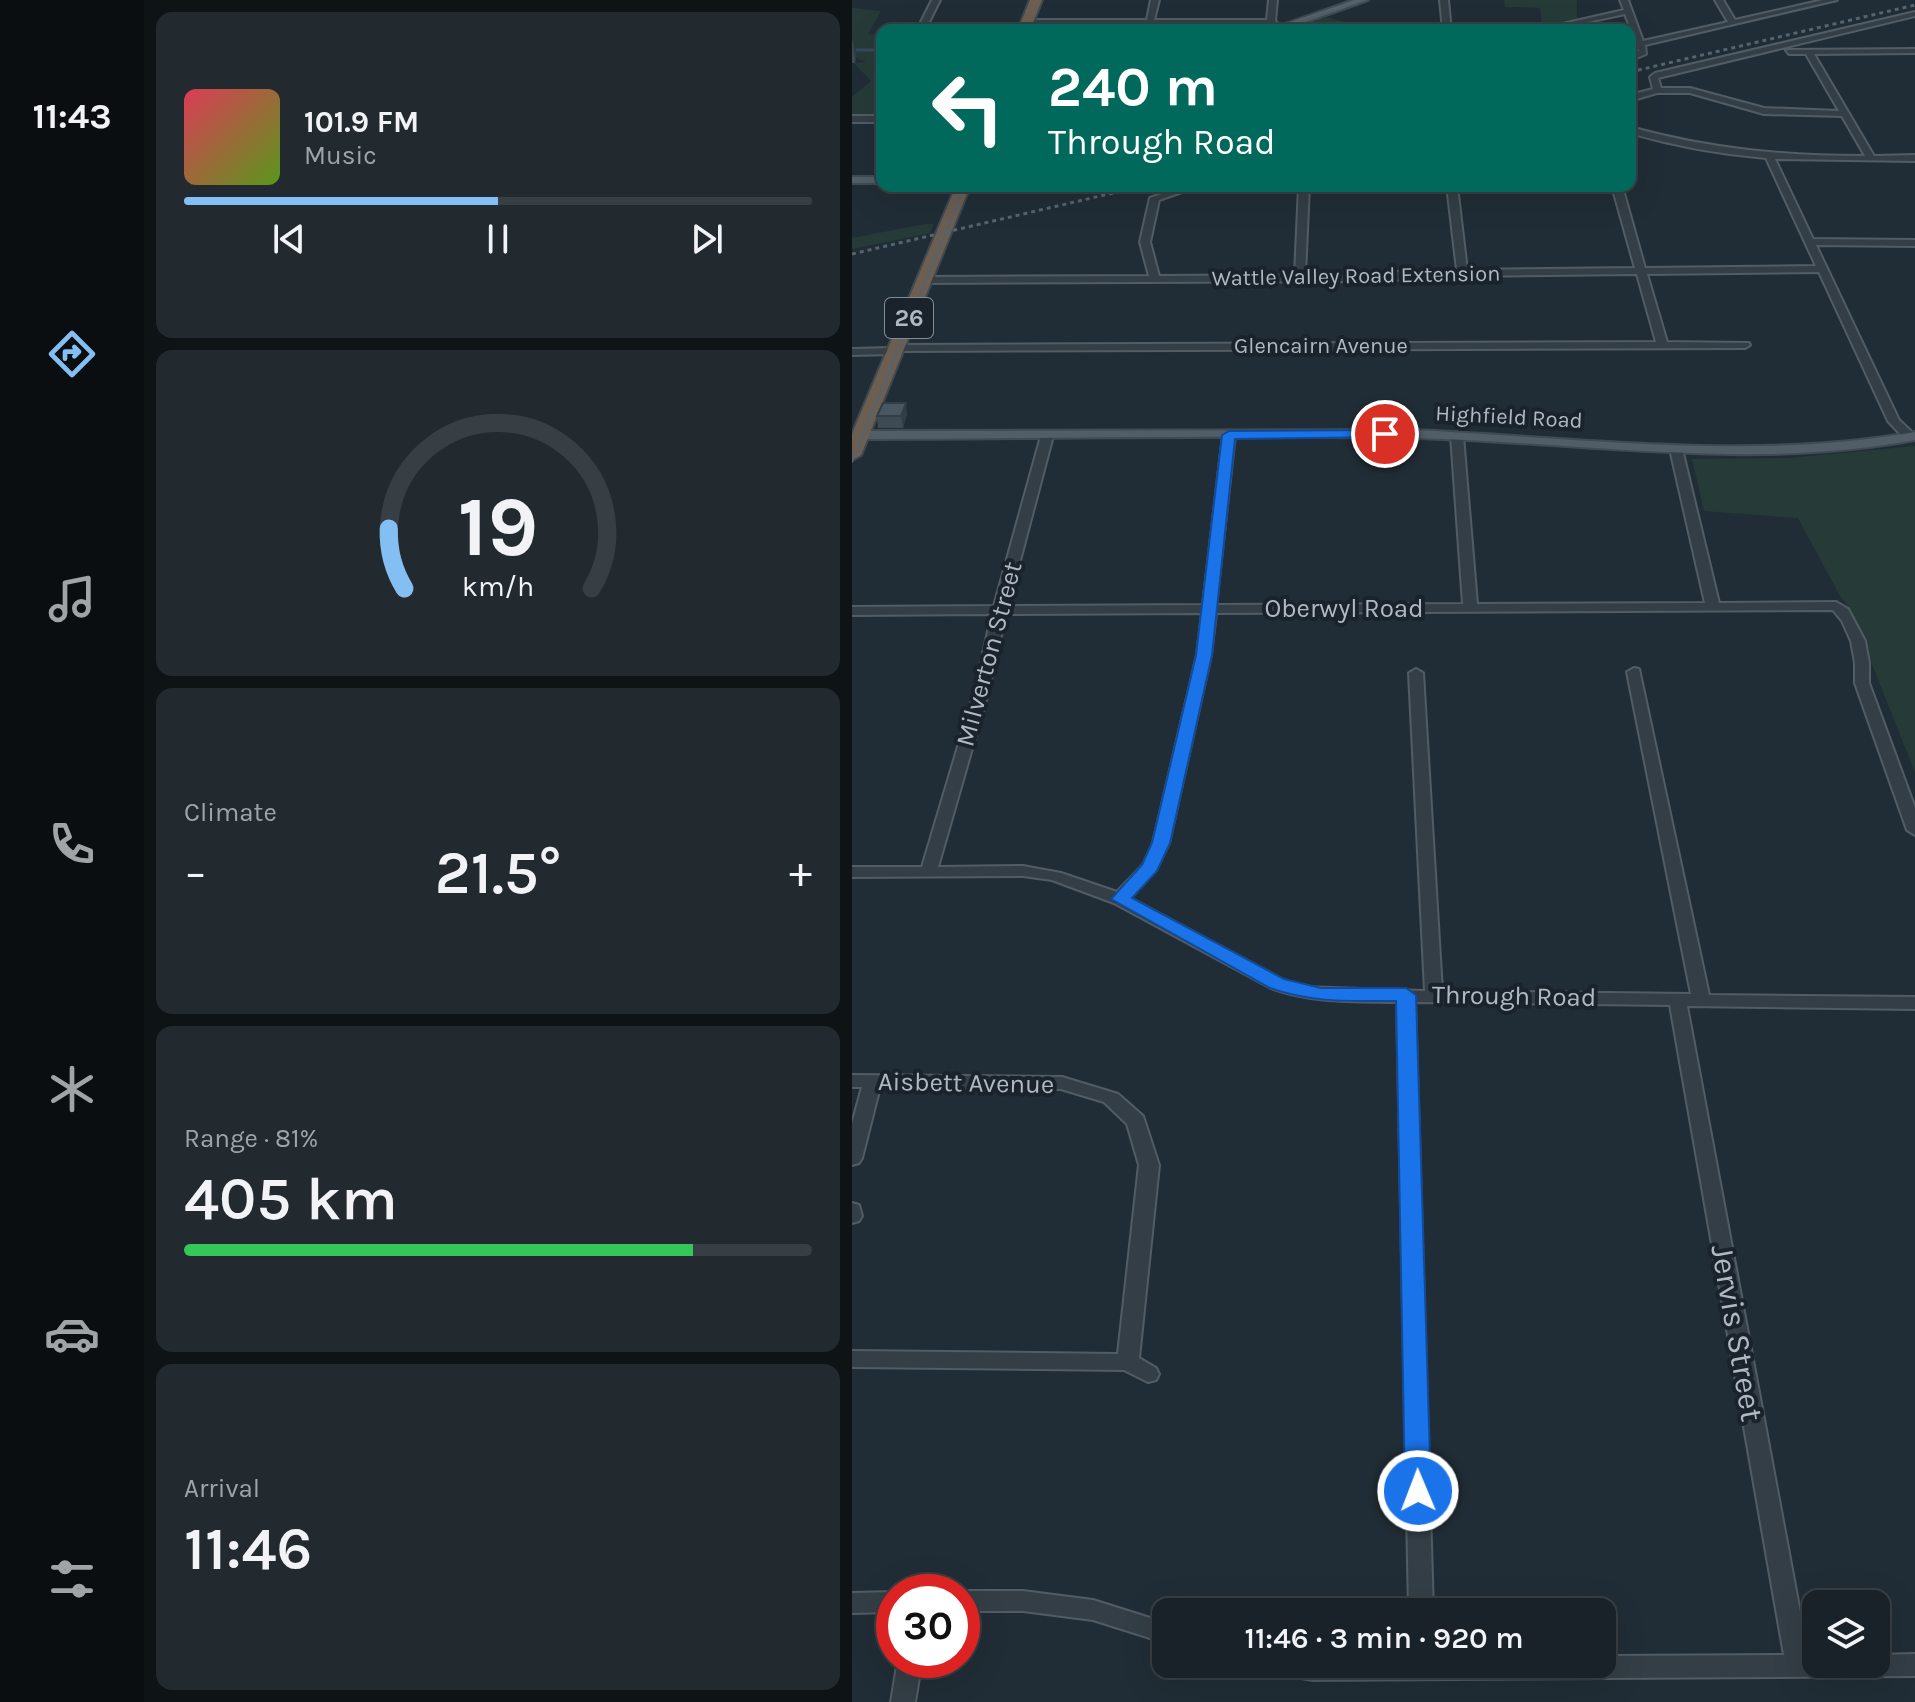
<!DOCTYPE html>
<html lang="en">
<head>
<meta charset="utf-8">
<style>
	body { margin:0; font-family:Karla,sans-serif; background:#222a30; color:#f1f3f6; height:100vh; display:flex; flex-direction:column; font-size:30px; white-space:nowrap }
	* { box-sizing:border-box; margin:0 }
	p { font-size:26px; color:#9fa4a8 }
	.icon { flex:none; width:44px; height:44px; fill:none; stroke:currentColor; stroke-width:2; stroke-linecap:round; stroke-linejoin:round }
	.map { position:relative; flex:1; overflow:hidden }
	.details { display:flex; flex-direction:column; gap:12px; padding:12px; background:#0e1316; width:708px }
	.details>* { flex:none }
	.hud { position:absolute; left:24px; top:24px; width:760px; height:168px; border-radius:16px; box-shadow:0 8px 32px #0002,0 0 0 2px #373f45; background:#00695c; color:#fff; overflow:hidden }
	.buttons { position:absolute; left:950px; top:1590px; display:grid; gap:16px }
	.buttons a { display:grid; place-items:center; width:88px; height:88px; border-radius:16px; background:#192228; box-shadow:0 8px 32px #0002,0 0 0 2px #373f45; font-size:40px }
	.speed { position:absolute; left:24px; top:1574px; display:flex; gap:16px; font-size:40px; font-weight:700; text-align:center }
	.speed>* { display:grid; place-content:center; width:104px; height:104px; border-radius:50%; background:#192228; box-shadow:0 8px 32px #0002,0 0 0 2px #373f45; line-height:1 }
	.speed .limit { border:12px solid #d22; background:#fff; color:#111 }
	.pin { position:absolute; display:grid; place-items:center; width:68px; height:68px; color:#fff; margin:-34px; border:4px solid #fff; border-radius:50%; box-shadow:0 2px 8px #0007 }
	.me { position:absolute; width:88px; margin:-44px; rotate:359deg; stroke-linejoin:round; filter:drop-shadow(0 0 6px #0008) }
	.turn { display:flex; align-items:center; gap:28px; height:168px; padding:0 40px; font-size:36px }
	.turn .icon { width:104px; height:104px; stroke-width:2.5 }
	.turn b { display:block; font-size:56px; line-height:68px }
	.big { font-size:60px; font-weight:600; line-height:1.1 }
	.details .tile { flex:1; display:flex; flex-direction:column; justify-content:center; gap:12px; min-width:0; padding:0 28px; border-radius:16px; background:#222a30 }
	.details .dial { align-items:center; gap:0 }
	.dial svg { height:208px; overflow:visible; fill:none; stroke:#373f45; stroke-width:7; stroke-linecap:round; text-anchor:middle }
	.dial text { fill:#f1f3f6; stroke:none }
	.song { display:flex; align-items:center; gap:24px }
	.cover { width:96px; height:96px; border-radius:12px; background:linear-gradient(135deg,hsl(350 70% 55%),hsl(90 70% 35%)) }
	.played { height:8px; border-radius:4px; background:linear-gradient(90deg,#84bff3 50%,#373f45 50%) }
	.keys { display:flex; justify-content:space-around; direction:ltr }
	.heat { display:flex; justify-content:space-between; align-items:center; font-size:44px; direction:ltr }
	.charge { height:12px; border-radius:6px; background:linear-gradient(90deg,#34c759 81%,#373f45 0) }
	.trip { position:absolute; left:300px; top:1598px; width:464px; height:80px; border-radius:16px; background:#192228; box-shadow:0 8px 32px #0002,0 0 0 2px #373f45; font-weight:600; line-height:80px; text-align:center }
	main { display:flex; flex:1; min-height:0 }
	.tabs { display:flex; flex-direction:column; width:144px; justify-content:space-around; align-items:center; background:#0a0e10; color:#9fa4a8 }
	.tabs .icon { width:56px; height:56px }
	.tabs .active { color:#84bff3 }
	.tabs b { font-size:36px; color:#f1f3f6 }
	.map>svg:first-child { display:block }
	.green { fill:#263b38 }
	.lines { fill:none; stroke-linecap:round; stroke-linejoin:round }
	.stream { stroke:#354b5c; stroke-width:3 }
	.minor-casing { stroke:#515c64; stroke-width:4 }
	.major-casing { stroke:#404a53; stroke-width:4 }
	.highway-casing { stroke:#3e4951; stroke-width:4 }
	.minor { fill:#343e46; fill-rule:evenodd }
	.major { fill:#525e67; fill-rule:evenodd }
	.highway { fill:#6c5e51; fill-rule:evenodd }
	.tram { stroke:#56636d; stroke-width:2 }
	.rail { stroke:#56636d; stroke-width:3; stroke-dasharray:4 4; stroke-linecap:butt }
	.wall { fill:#3f4b54 }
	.shaded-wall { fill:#333d45 }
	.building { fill:#495762; stroke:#333d45; stroke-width:2 }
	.route { fill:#1a73e8; stroke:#114b97; stroke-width:2 }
	.labels { text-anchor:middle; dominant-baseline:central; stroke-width:8; stroke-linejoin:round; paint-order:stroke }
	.far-street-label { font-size:22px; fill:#aeb9c3; stroke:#1a232b }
	.shield { fill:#1a232b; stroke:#828c95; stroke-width:2 }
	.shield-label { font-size:24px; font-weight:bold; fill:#aeb9c3 }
	.street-label { font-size:26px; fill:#aeb9c3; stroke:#1a232b }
	.near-street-label { font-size:32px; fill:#aeb9c3; stroke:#1a232b }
</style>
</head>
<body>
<main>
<nav class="tabs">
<b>11:43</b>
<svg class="icon active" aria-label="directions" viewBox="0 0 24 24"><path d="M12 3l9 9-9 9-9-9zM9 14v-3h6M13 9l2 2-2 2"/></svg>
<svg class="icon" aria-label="music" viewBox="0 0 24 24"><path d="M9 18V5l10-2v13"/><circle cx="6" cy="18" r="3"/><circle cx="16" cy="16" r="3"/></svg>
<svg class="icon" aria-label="phone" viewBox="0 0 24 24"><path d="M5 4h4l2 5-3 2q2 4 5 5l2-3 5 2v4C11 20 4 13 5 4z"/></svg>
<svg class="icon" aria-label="climate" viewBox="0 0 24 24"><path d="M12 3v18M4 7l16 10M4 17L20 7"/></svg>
<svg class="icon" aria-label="car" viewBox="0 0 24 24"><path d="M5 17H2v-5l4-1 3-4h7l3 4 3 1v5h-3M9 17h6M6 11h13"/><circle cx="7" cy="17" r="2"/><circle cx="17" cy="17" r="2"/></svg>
<svg class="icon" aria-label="filters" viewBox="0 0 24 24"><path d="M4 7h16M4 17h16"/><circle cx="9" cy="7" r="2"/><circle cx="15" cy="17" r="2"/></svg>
</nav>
<section class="details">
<div class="tile">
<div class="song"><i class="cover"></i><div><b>101.9 FM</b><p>Music</p></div></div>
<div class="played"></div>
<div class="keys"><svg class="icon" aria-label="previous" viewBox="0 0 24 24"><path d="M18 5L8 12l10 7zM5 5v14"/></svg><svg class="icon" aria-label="pause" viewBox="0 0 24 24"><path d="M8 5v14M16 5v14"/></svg><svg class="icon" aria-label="next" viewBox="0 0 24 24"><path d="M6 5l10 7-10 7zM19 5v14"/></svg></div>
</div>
<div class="tile dial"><svg viewBox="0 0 100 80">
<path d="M14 69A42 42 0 1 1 86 69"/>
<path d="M14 69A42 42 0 0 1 8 46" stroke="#84bff3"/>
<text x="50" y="56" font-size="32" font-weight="700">19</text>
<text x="50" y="72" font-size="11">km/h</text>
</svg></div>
<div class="tile"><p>Climate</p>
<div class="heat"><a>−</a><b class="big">21.5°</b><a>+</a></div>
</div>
<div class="tile"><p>Range · 81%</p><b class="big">405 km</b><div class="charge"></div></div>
<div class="tile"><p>Arrival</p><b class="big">11:46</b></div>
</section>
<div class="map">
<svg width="1063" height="1702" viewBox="0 0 1063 1702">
	<rect width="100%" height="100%" fill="#212d36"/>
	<g class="green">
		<polygon points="652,0 725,0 725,19 690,26 688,8 653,7"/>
		<polygon points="0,8 29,11 16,34 30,35 30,116 0,116 0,97 19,81 2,63 14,62 0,56"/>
		<polygon points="475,17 511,27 531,27 531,30 435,30"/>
		<polygon points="73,224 82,224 78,233 0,249 0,238"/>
		<polygon points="1063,446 1063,772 998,609 988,596 946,518 852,511 840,459 937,458"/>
	</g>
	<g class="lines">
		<polyline class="stream" points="5,50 30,50"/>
		<defs>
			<g id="minor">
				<polygon points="80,0 88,0 73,30 65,30"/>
				<polygon points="299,0 307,0 302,20 415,20 417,0 425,0 423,21 429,26 425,28 417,24 175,24 171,22 175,20 295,20"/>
				<polygon points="588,0 596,0 599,30 591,30"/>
				<polygon points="768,0 776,0 791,41 876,22 863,0 871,0 883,20 971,0 985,0 793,45 794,54 778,61 778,56 787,51 773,14 699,30 684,30 772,10"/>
				<path d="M 1063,12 L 1063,16 L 806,78 L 809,88 L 838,88 L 912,108 L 987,111 L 954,54 L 937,54 L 934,50 L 1063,49 L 1063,53 L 962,54 L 1022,156 L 1063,155 L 1063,161 L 923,159 L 961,239 L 1063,240 L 1063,246 L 964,245 L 1047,420 L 1062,434 L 1062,440 L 1054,440 L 1036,421 L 967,272 L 795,274 L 815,342 L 897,343 L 898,345 L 893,348 L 48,351 L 43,354 L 0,355 L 0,349 L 40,348 L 45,345 L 804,342 L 785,274 L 610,276 L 520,281 L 73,283 L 68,280 L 73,277 L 297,276 L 288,242 L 298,198 L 332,186 L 347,186 L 307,200 L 298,242 L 307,276 L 443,275 L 447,186 L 457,186 L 453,275 L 605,270 L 595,186 L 605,186 L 615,270 L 783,268 L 760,186 L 770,186 L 793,268 L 964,266 L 914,158 C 867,154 823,146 778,133 L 778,127 C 858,149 931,156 1013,156 L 990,116 L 912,114 L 838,93 L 805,93 L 778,101 L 778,95 L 801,89 L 798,77 L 803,73 Z"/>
				<rect x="0" y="116" width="30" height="6"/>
				<path d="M 377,431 L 383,435 L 364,605 L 611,604 L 599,436 L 605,432 L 611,436 L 625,604 L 853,603 L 818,449 L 824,445 L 830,449 L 867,603 L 984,602 L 996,609 L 1013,641 L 1017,663 L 1017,683 L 1063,808 L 1063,835 L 1055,830 L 1003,683 L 1003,663 L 999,641 L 990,621 L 981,610 L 364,613 L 359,655 L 317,843 L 304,870 L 278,898 L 431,980 L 450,987 L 573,991 L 557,673 L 564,669 L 571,673 L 590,991 L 839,994 L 775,672 L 782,668 L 787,669 L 857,995 L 1063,997 L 1063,1009 L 835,1006 L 956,1655 L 964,1655 L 964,1664 L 1024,1664 L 1024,1655 L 1063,1654 L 1063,1676 L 461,1680 L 415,1672 L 412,1664 L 750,1664 L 750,1656 L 932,1655 L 818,1005 L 563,1002 L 581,1612 L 557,1612 L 545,1002 C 502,1001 460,1003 419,988 L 262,903 L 200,880 L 171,876 L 0,877 L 0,867 L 70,867 L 122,693 L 140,614 L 0,615 L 0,607 L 142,606 L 189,436 L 195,432 L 201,436 L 156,606 L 351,605 L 371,435 ZM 350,613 L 345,655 L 301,843 L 291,865 L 265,892 L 209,873 L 171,866 L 86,867 L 136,693 L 154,614 Z"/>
				<polygon points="0,1075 210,1077 266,1094 291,1116 307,1165 287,1358 304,1368 307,1374 304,1380 296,1382 272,1370 0,1367 0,1351 266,1354 287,1165 275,1124 252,1102 209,1089 28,1087 10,1158 7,1163 0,1165 0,1124 10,1087 0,1087"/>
				<polygon points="0,1203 7,1205 10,1216 7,1221 0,1223"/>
				<polygon points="110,1591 171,1591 241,1600 314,1623 314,1643 241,1620 171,1611 110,1611 110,1592 107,1592"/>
				<polygon points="43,1592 42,1612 0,1613 0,1593"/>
				<polygon points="46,1660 70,1660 63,1702 39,1702"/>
			</g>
			<g id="major">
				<polygon points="502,0 516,0 431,30 416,30"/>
				<rect x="0" y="177" width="30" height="6"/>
				<path d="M 564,430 C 726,438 903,461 1063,432 L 1063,440 C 898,471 730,442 563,438 C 378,434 193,439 8,439 L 1,435 L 8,431 Z"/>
			</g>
			<g id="highway">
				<polygon points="178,0 190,0 178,30 166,30"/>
				<polygon points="104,186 118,186 9,455 0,460 0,434"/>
			</g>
		</defs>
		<use href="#minor" class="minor-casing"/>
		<use href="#major" class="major-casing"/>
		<use href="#highway" class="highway-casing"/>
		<use href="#minor" class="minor"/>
		<use href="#major" class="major"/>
		<use href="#highway" class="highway"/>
		<g class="tram">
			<polyline points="417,30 508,0"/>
			<polyline points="0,462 113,186"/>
		</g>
		<g class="rail">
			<polyline points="778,72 1063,5"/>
			<polyline points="0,254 291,186"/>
		</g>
	</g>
	<g class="wall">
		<polygon points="0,39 4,56 3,63 0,63"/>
		<polygon points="55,414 51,428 26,428 25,416"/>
	</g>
	<g class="shaded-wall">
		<polygon points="1,39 4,56 3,63 1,46"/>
		<polygon points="54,403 55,414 51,428 49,416"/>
	</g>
	<polygon class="building" points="31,403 54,403 49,416 25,416"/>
	<path class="route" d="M 533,430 L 538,431 L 538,437 L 383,439 L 360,655 L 318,843 L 305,871 L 280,898 L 432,979 L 469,988 L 554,988 L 564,995 L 579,1491 L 575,1498 L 566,1501 L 557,1498 L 553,1491 L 544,1001 C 500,1001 459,1003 418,988 L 259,899 L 290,865 L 300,843 L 344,655 L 370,435 L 377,431 Z"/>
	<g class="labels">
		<g class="far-street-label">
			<text transform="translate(504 276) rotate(-1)">Wattle Valley Road Extension</text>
			<text x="469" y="346">Glencairn Avenue</text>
			<text transform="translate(657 417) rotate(3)">Highfield Road</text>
		</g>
		<rect class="shield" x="33" y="298" width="48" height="40" rx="6"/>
		<g class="shield-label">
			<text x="57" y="318">26</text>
		</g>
		<g class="street-label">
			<text x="492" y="608">Oberwyl Road</text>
			<text transform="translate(137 654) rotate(-75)">Milverton Street</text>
			<text transform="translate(662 996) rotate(1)">Through Road</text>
			<text transform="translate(114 1083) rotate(1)">Aisbett Avenue</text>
		</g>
		<g class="near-street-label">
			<text transform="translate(885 1333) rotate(80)">Jervis Street</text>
		</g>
	</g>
</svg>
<div class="buttons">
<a><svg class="icon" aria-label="layers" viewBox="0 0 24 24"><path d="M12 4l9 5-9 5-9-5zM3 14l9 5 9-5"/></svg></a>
</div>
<div class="speed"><div class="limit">30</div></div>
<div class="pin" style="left:533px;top:434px;background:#d93025"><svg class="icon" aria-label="arrive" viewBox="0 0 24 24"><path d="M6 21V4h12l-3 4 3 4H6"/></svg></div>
<svg class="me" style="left:566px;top:1491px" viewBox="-20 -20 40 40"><circle r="17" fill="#1a73e8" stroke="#fff" stroke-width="3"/><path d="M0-11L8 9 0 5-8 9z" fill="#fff"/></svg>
<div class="trip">11:46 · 3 min · 920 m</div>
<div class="hud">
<div class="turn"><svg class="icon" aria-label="left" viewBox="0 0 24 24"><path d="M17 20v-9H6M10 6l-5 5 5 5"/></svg><div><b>240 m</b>Through Road</div></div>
</div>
</div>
</main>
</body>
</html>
